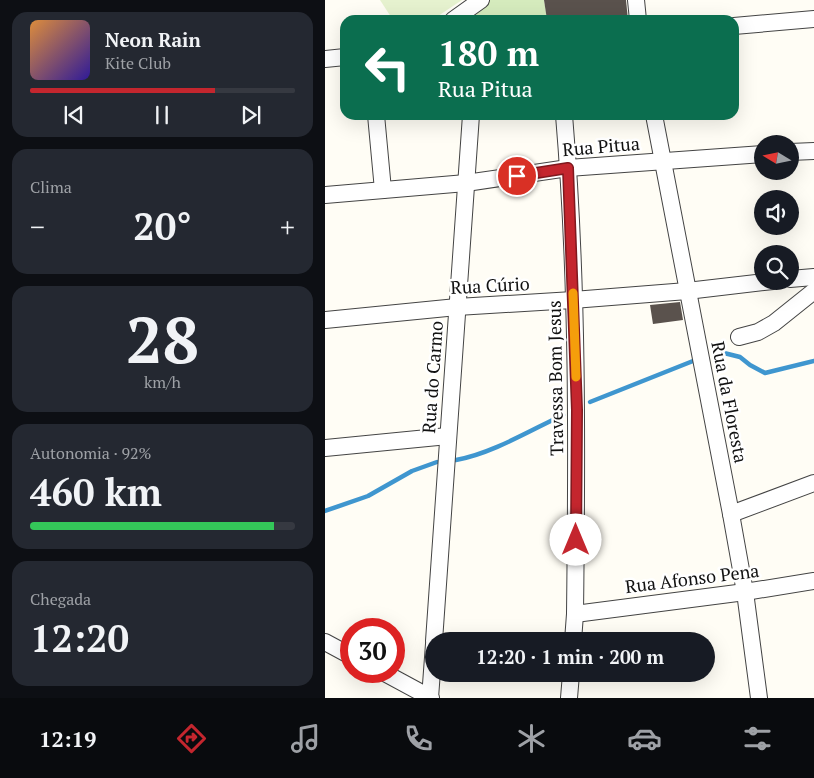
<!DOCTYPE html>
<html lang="pt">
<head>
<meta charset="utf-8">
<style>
	body { margin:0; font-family:"PT Serif",serif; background:#242831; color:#f1f3f6; height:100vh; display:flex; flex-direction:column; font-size:19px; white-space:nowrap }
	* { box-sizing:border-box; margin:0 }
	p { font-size:16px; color:#9ea1a6 }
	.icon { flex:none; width:28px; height:28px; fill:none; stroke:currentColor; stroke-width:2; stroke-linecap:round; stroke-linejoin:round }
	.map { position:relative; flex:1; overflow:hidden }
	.panel { display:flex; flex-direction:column; gap:12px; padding:12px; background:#0d0f14; width:325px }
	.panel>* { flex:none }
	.hud { position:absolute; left:15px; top:15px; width:399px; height:105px; border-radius:15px; box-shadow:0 5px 20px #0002; background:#0b6e4f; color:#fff; overflow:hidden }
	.needle { width:32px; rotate:280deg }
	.buttons { position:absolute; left:429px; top:135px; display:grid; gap:10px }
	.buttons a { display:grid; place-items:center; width:45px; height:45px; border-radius:50%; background:#171b24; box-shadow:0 5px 20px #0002; font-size:25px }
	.speed { position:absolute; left:15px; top:618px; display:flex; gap:10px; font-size:25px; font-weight:700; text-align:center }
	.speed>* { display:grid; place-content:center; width:65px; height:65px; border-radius:50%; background:#171b24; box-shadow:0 5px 20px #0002; line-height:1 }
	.speed .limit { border:8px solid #d22; background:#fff; color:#111 }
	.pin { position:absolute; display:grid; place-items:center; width:42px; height:42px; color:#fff; margin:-21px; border:2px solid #fff; border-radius:50%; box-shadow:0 1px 5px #0007 }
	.me { position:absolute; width:55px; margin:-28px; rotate:0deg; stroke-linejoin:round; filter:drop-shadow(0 0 4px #0008) }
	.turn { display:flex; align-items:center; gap:18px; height:105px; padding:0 15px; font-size:22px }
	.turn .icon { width:65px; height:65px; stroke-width:2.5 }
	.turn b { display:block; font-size:35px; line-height:42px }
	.big { font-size:38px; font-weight:700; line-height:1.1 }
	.panel .tile { flex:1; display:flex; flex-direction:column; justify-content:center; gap:8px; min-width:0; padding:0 18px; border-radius:15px; background:#242831 }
	.panel .dial { align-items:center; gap:0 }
	.dial b { font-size:65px; line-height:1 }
	.song { display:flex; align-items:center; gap:15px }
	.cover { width:60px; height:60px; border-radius:8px; background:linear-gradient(135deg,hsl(30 70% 55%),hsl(250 70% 35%)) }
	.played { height:5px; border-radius:2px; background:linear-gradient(90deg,#c4262e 70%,#363941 70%) }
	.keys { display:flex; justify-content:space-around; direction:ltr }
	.heat { display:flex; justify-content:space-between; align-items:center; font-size:28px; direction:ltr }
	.charge { height:8px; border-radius:4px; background:linear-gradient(90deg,#34c759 92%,#363941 0) }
	.trip { position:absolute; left:100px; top:632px; width:290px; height:50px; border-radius:25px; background:#171b24; box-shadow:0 5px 20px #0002; font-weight:700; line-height:50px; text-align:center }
	.tab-bar { display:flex; height:80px; justify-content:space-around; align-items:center; background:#090b0e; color:#9ea1a6 }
	.tab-bar .icon { width:35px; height:35px }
	.tab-bar .selected { color:#c4262e }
	.tab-bar b { font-size:22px; color:#f1f3f6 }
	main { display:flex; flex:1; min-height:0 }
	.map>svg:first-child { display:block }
	.green { fill:#d5ebbd }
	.pitch { fill:#e6f2cf }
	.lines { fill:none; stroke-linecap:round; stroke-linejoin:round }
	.stream { stroke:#3f96cf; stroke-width:4.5 }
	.building { fill:#5a524d }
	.minor-casing { stroke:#444; stroke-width:18 }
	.minor { stroke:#fff; stroke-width:16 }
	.route-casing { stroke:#7f191e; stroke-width:12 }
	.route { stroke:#c4262e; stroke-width:9 }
	.slow { stroke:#f59e0b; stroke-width:9 }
	.labels { text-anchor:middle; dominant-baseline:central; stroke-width:5; stroke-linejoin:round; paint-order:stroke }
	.street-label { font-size:18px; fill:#111; stroke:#fff }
</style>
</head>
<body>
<main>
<section class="panel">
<div class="tile">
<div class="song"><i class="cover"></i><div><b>Neon Rain</b><p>Kite Club</p></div></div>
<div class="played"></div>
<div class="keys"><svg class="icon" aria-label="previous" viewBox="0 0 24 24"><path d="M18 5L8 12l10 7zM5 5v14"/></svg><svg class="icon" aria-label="pause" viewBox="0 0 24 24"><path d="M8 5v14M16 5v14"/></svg><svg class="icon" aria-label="next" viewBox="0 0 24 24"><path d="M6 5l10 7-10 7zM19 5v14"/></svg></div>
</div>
<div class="tile"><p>Clima</p>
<div class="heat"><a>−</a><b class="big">20°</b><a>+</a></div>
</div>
<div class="tile dial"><b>28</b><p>km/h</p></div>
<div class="tile"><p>Autonomia · 92%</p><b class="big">460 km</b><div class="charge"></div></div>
<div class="tile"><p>Chegada</p><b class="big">12:20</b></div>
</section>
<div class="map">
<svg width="489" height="698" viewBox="0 0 489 698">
	<rect width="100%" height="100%" fill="#fffdf5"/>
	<polygon class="green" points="158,0 219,0 222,20 130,20"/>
	<polygon class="pitch" points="55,0 137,0 107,20 68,20"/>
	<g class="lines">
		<g class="stream">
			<polyline points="395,352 415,357 425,365 440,373 489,361"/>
			<polyline points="265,402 368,361"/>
			<path d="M 131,460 C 166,454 206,430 238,415"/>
			<polyline points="0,511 43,496 87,471 112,462"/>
		</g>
	</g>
	<g class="building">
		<polygon points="219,0 301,0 303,20 222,20"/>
		<polygon points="355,302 358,320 328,324 325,305"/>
	</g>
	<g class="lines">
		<defs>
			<g id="minor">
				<polyline points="311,0 313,20"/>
				<polyline points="128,20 156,0"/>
				<polyline points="409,26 489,19"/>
				<polyline points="0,59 20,57"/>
				<polyline points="51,115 58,190"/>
				<path d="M 239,115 C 253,281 252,447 250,614 L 248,641"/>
				<polyline points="329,115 406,514 420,592 434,698"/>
				<polyline points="465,152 489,151"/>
				<polyline points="0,195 141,183 243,168 438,154"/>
				<polyline points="465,279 489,277"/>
				<polyline points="0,320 132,307 248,300 362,291 448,281"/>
				<polyline points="414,337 433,332 449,323 489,291"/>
				<polyline points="0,448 123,436"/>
				<polyline points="406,514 489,483"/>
				<polyline points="250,614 420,592 489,581"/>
				<polyline points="109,641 146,115"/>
				<polyline points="0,642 26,656"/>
				<polyline points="56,671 106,698"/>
				<polyline points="105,698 109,644"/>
				<polyline points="244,698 246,674"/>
			</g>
		</defs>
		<use href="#minor" class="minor-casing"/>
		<use href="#minor" class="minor"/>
	</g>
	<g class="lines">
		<defs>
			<polyline id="route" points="192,176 243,168 252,410 251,540"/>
		</defs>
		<use href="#route" class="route-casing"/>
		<use href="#route" class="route"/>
		<polyline class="slow" points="248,293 251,377"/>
	</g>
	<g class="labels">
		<g class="street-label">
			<text transform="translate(276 146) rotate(-5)">Rua Pitua</text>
			<text transform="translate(165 285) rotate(-3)">Rua Cúrio</text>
			<text transform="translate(107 377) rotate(-86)">Rua do Carmo</text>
			<text transform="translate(230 378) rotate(-91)">Travessa Bom Jesus</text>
			<text transform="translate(405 402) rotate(79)">Rua da Floresta</text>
			<text transform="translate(367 578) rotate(-7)">Rua Afonso Pena</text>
		</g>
	</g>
</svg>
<div class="buttons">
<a><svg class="needle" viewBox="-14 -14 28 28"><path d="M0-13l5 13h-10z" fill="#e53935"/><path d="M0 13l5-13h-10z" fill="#9ea1a6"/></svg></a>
<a><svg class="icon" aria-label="sound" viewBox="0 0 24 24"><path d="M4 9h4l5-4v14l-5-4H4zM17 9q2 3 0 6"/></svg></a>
<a><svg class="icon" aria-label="search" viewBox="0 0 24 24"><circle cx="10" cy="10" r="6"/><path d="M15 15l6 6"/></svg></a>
</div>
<div class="speed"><div class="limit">30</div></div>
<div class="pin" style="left:192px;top:176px;background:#d93025"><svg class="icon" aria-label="arrive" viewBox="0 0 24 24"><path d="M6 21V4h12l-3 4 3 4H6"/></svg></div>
<svg class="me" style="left:251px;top:540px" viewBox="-20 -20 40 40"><circle r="19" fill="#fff"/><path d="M0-13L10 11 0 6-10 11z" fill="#c4262e"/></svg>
<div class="trip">12:20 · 1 min · 200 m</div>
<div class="hud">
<div class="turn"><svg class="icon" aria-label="left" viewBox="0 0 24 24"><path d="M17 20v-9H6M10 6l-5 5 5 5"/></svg><div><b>180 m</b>Rua Pitua</div></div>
</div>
</div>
</main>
<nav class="tab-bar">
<b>12:19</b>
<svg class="icon selected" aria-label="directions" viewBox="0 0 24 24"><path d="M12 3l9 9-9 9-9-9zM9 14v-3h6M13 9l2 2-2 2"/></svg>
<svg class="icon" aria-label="music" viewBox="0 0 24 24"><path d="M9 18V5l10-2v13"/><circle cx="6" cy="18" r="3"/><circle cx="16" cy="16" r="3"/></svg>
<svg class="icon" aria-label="phone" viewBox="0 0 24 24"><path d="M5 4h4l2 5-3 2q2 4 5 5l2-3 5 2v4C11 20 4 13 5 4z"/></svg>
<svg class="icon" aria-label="climate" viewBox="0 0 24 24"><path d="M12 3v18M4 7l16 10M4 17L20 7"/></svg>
<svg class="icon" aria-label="car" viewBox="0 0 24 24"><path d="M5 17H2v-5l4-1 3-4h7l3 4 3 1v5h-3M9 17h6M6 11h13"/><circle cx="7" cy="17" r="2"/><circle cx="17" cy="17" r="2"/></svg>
<svg class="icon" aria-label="filters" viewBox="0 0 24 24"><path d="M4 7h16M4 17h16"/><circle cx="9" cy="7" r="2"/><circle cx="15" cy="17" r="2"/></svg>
</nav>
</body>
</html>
